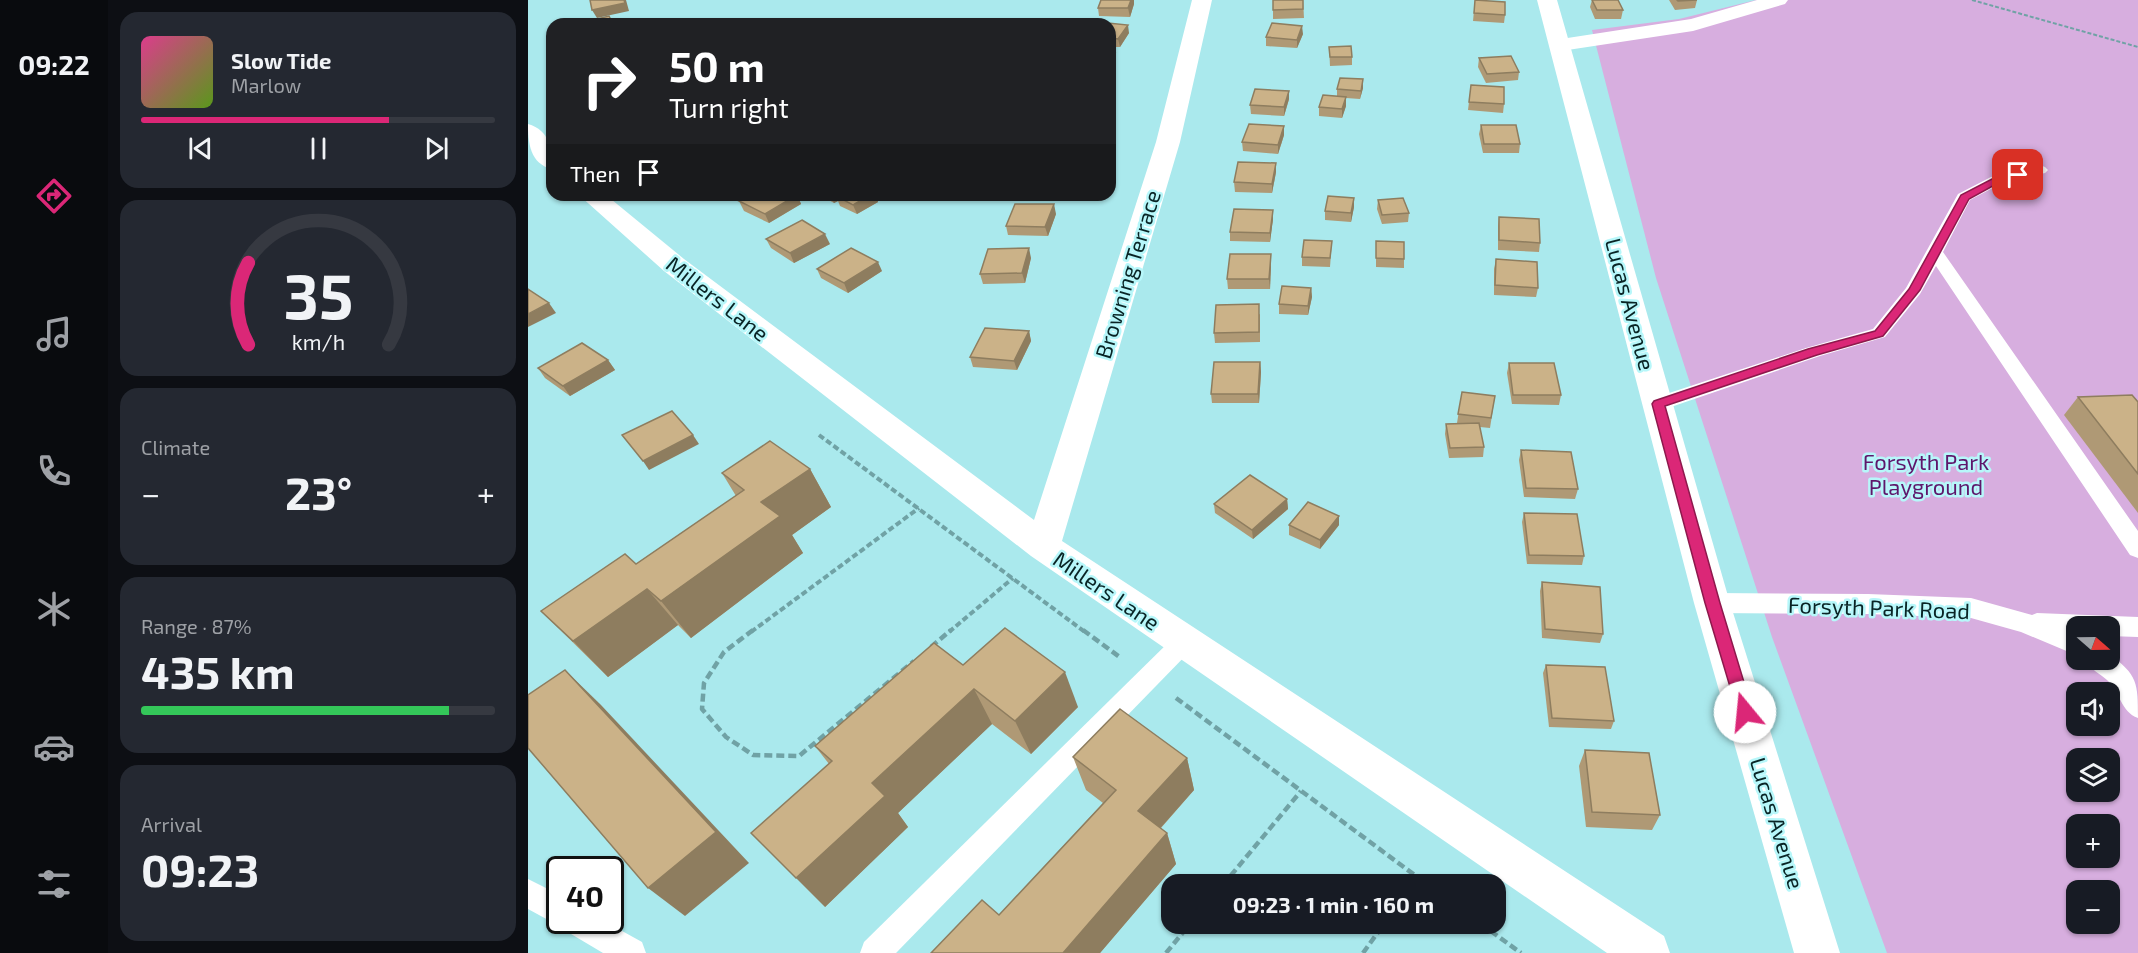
<!DOCTYPE html>
<html lang="en">
<head>
<meta charset="utf-8">
<style>
	body { margin:0; font-family:"Exo 2",sans-serif; background:#242831; color:#f1f3f6; height:100vh; display:flex; flex-direction:column; font-size:22px; white-space:nowrap }
	* { box-sizing:border-box; margin:0 }
	p { font-size:20px; color:#9ea1a6 }
	.icon { flex:none; width:33px; height:33px; fill:none; stroke:currentColor; stroke-width:2; stroke-linecap:round; stroke-linejoin:round }
	.map { position:relative; flex:1; overflow:hidden }
	.details { display:flex; flex-direction:column; gap:12px; padding:12px; background:#0d0f14; width:420px }
	.details>* { flex:none }
	.top-card { position:absolute; left:18px; top:18px; width:570px; height:183px; border-radius:18px; box-shadow:0 2px 4px #0004; background:#202124; color:#fff; overflow:hidden }
	.needle { width:39px; rotate:110deg }
	.buttons { position:absolute; left:1538px; top:616px; display:grid; gap:12px }
	.buttons a { display:grid; place-items:center; width:54px; height:54px; border-radius:12px; background:#171b24; box-shadow:0 2px 4px #0004; font-size:30px }
	.speed { position:absolute; left:18px; top:856px; display:flex; gap:12px; font-size:30px; font-weight:700; text-align:center }
	.speed>* { display:grid; place-content:center; width:78px; height:78px; border-radius:50%; background:#171b24; box-shadow:0 2px 4px #0004; line-height:1 }
	.speed .limit { border:3px solid #111; border-radius:9px; background:#fff; color:#111 }
	.pin { position:absolute; display:grid; place-items:center; width:51px; height:51px; color:#fff; margin:-26px; border-radius:12px; box-shadow:0 3px 9px #0006 }
	.me { position:absolute; width:66px; margin:-33px; rotate:343deg; stroke-linejoin:round; filter:drop-shadow(0 0 4px #0008) }
	.turn { display:flex; align-items:center; gap:21px; height:126px; padding:0 24px; font-size:27px }
	.turn .icon { width:78px; height:78px; stroke-width:2.5 }
	.turn b { display:block; font-size:42px; line-height:51px }
	.then { display:flex; align-items:center; height:57px; padding:0 24px; background:#0003; gap:12px; font-size:22px }
	.big { font-size:45px; font-weight:700; line-height:1.1 }
	.details .card { flex:1; display:flex; flex-direction:column; justify-content:center; gap:9px; min-width:0; padding:0 21px; border-radius:18px; background:#242831 }
	.details .dial { align-items:center; gap:0 }
	.dial svg { height:156px; overflow:visible; fill:none; stroke:#363941; stroke-width:7; stroke-linecap:round; text-anchor:middle }
	.dial text { fill:#f1f3f6; stroke:none }
	.song { display:flex; align-items:center; gap:18px }
	.cover { width:72px; height:72px; border-radius:9px; background:linear-gradient(135deg,hsl(330 70% 55%),hsl(90 70% 35%)) }
	.played { height:6px; border-radius:3px; background:linear-gradient(90deg,#db2777 70%,#363941 70%) }
	.keys { display:flex; justify-content:space-around; direction:ltr }
	.heat { display:flex; justify-content:space-between; align-items:center; font-size:33px; direction:ltr }
	.charge { height:9px; border-radius:4px; background:linear-gradient(90deg,#34c759 87%,#363941 0) }
	.trip { position:absolute; left:633px; top:874px; width:345px; height:60px; border-radius:18px; background:#171b24; box-shadow:0 2px 4px #0004; font-weight:700; line-height:60px; text-align:center }
	main { display:flex; flex:1; min-height:0 }
	.menu { display:flex; flex-direction:column; width:108px; justify-content:space-around; align-items:center; background:#090b0e; color:#9ea1a6 }
	.menu .icon { width:42px; height:42px }
	.menu .current { color:#db2777 }
	.menu b { font-size:27px; color:#f1f3f6 }
	.map>svg:first-child { display:block }
	.green { fill:#d7aedf; fill-rule:evenodd }
	.lines { fill:none; stroke-linecap:round; stroke-linejoin:round }
	.path-far2 { stroke:#70a2a5; stroke-width:2; stroke-dasharray:4 2; stroke-linecap:butt }
	.path-far1 { stroke:#70a2a5; stroke-width:4; stroke-dasharray:6 3; stroke-linecap:butt }
	.path { stroke:#70a2a5; stroke-width:4.5; stroke-dasharray:8 4; stroke-linecap:butt }
	.lane { fill:#fff; fill-rule:evenodd }
	.street { fill:#fff; fill-rule:evenodd }
	.secondary { fill:#fff; fill-rule:evenodd }
	.wall { fill:#af9975 }
	.shaded-wall { fill:#8e7d5f }
	.building { fill:#cbb288; stroke:#8e7d5f; stroke-width:1.5 }
	.route { fill:#db2777; stroke:#8e194d; stroke-width:1.5 }
	.labels { text-anchor:middle; dominant-baseline:central; stroke-width:5; stroke-linejoin:round; paint-order:stroke }
	.street-label { font-size:22px; fill:#092425; stroke:#b7f7fa }
	.park-label { font-size:22px; fill:#5e176b; stroke:#b7f7fa }
</style>
</head>
<body>
<main>
<nav class="menu">
<b>09:22</b>
<svg class="icon current" aria-label="directions" viewBox="0 0 24 24"><path d="M12 3l9 9-9 9-9-9zM9 14v-3h6M13 9l2 2-2 2"/></svg>
<svg class="icon" aria-label="music" viewBox="0 0 24 24"><path d="M9 18V5l10-2v13"/><circle cx="6" cy="18" r="3"/><circle cx="16" cy="16" r="3"/></svg>
<svg class="icon" aria-label="phone" viewBox="0 0 24 24"><path d="M5 4h4l2 5-3 2q2 4 5 5l2-3 5 2v4C11 20 4 13 5 4z"/></svg>
<svg class="icon" aria-label="climate" viewBox="0 0 24 24"><path d="M12 3v18M4 7l16 10M4 17L20 7"/></svg>
<svg class="icon" aria-label="car" viewBox="0 0 24 24"><path d="M5 17H2v-5l4-1 3-4h7l3 4 3 1v5h-3M9 17h6M6 11h13"/><circle cx="7" cy="17" r="2"/><circle cx="17" cy="17" r="2"/></svg>
<svg class="icon" aria-label="filters" viewBox="0 0 24 24"><path d="M4 7h16M4 17h16"/><circle cx="9" cy="7" r="2"/><circle cx="15" cy="17" r="2"/></svg>
</nav>
<section class="details">
<div class="card">
<div class="song"><i class="cover"></i><div><b>Slow Tide</b><p>Marlow</p></div></div>
<div class="played"></div>
<div class="keys"><svg class="icon" aria-label="previous" viewBox="0 0 24 24"><path d="M18 5L8 12l10 7zM5 5v14"/></svg><svg class="icon" aria-label="pause" viewBox="0 0 24 24"><path d="M8 5v14M16 5v14"/></svg><svg class="icon" aria-label="next" viewBox="0 0 24 24"><path d="M6 5l10 7-10 7zM19 5v14"/></svg></div>
</div>
<div class="card dial"><svg viewBox="0 0 100 80">
<path d="M14 69A42 42 0 1 1 86 69"/>
<path d="M14 69A42 42 0 0 1 14 27" stroke="#db2777"/>
<text x="50" y="56" font-size="32" font-weight="700">35</text>
<text x="50" y="72" font-size="11">km/h</text>
</svg></div>
<div class="card"><p>Climate</p>
<div class="heat"><a>−</a><b class="big">23°</b><a>+</a></div>
</div>
<div class="card"><p>Range · 87%</p><b class="big">435 km</b><div class="charge"></div></div>
<div class="card"><p>Arrival</p><b class="big">09:23</b></div>
</section>
<div class="map">
<svg width="1610" height="953" viewBox="0 0 1610 953">
	<rect width="100%" height="100%" fill="#aae9ed"/>
	<path class="green" d="M 1228,0 L 1610,0 L 1610,953 L 1359,953 L 1244,637 L 1128,278 L 1064,30 L 1151,19 ZM 1548,627 L 1581,627 L 1581,660 L 1548,660 ZM 1548,693 L 1581,693 L 1581,726 L 1548,726 ZM 1548,759 L 1581,759 L 1581,792 L 1548,792 ZM 1548,825 L 1581,825 L 1581,858 L 1548,858 ZM 1548,891 L 1581,891 L 1581,924 L 1548,924 Z"/>
	<g class="lines">
		<polyline class="path-far2" points="1444,0 1610,47"/>
		<g class="path-far1">
			<polyline points="291,435 557,632"/>
			<polyline points="223,632 391,508"/>
			<polyline points="421,632 485,578"/>
		</g>
		<g class="path">
			<polyline points="225,630 196,652 176,683 174,709 198,737 225,755 271,756 386,661"/>
			<polyline points="555,630 593,658"/>
			<polyline points="403,647 423,630"/>
			<polyline points="648,698 900,885"/>
			<polyline points="695,885 773,791"/>
			<polyline points="883,885 889,877"/>
			<polyline points="953,924 993,953"/>
			<polyline points="638,953 662,924"/>
			<polyline points="835,953 856,924"/>
		</g>
		<g class="lane">
			<polygon points="1512,165 1517,167 1520,170 1517,173 1474,183 1442,200 1415,252 1610,531 1610,558 1602,555 1408,266 1392,294 1357,337 1292,356 1137,409 1130,411 1123,409 1120,404 1123,399 1278,348 1345,329 1378,288 1430,194 1463,177"/>
			<polygon points="1184,593 1340,594 1443,598 1504,615 1509,613 1610,617 1610,637 1581,636 1581,627 1548,627 1548,655 1493,632 1443,618 1340,614 1184,613 1176,610 1172,603 1176,596"/>
			<polygon points="656,632 664,635 668,642 664,649 368,953 332,953 336,942 648,635"/>
			<path d="M 1581,654 C 1610,675 1610,683 1610,718 C 1593,712 1592,692 1579,680 C 1571,673 1563,670 1558,660 L 1581,660 Z"/>
			<polygon points="0,879 32,895 32,921 76,921 114,942 118,953 75,953 38,931 35,924 22,921 0,909"/>
		</g>
		<g class="street">
			<polygon points="664,0 684,0 652,142 534,541 1136,936 1142,953 1079,953 503,556 136,271 51,195 78,195 156,259 506,520 628,142"/>
			<polygon points="1229,0 1260,0 1257,4 1165,31 1033,51 1026,49 1023,45 1026,41 1033,39 1163,19"/>
			<path d="M 0,124 C 22,130 24,150 24,169 C 2,164 0,143 0,124 Z"/>
		</g>
		<polygon class="secondary" points="1009,0 1029,0 1202,603 1312,953 1266,953 1166,603"/>
	</g>
	<g class="wall">
		<polygon points="573,0 606,0 606,4 602,17 571,16 570,8"/>
		<polygon points="745,0 775,0 776,18 745,19"/>
		<polygon points="947,0 977,15 976,23 945,21"/>
		<polygon points="1064,0 1090,0 1095,10 1093,19 1067,19 1062,7"/>
		<polygon points="1141,0 1169,0 1167,8 1147,10"/>
		<polygon points="582,24 601,33 592,47 582,47"/>
		<polygon points="775,34 769,48 738,46 738,37"/>
		<polygon points="801,47 824,57 824,65 802,66"/>
		<polygon points="951,58 991,72 990,80 958,83 950,67"/>
		<polygon points="943,85 976,104 975,113 940,110"/>
		<polygon points="835,88 832,99 818,98 818,106 814,118 791,116 791,107 809,96 809,89"/>
		<polygon points="761,99 756,116 723,114 722,105"/>
		<polygon points="953,125 992,144 991,153 955,153 951,134"/>
		<polygon points="756,135 750,154 715,151 714,142"/>
		<polygon points="748,163 748,172 744,193 707,192 706,182"/>
		<polygon points="269,195 273,204 241,223 216,211 211,201"/>
		<polygon points="292,195 348,195 350,202 329,214 312,206 310,201 306,203"/>
		<polygon points="850,200 881,213 880,222 854,224 849,209"/>
		<polygon points="826,207 823,222 797,220 797,211"/>
		<polygon points="528,214 520,236 480,235 478,226"/>
		<polygon points="971,217 1012,243 1011,252 970,250 970,226"/>
		<polygon points="745,219 742,242 702,241 702,232"/>
		<polygon points="238,239 302,244 266,263 243,248"/>
		<polygon points="804,241 802,267 774,266 774,257"/>
		<polygon points="848,241 876,259 876,268 848,267"/>
		<polygon points="743,254 743,263 742,289 700,289 699,279"/>
		<polygon points="503,258 497,283 455,284 452,274"/>
		<polygon points="968,259 1010,288 1008,297 966,295 966,269"/>
		<polygon points="289,269 354,271 320,293 293,278"/>
		<polygon points="783,288 784,297 780,315 751,314 751,304"/>
		<polygon points="732,314 732,342 687,343 686,333"/>
		<polygon points="501,331 503,341 489,370 445,367 442,357"/>
		<polygon points="80,360 87,370 42,396 17,378 10,368"/>
		<polygon points="732,362 733,372 731,403 684,403 683,394"/>
		<polygon points="981,363 1033,395 1031,405 984,404 979,373"/>
		<polygon points="934,392 967,396 962,428 952,427 956,447 955,457 921,458 917,434 918,424 929,423"/>
		<polygon points="1550,397 1610,402 1610,513 1536,415"/>
		<polygon points="993,450 1050,489 1047,499 996,497 991,460"/>
		<polygon points="282,469 303,507 264,535 275,553 163,638 150,625 80,677 13,611 108,564 208,496 194,473"/>
		<polygon points="759,499 760,509 725,539 687,513 686,504"/>
		<polygon points="996,513 1056,556 1054,565 999,564 994,522"/>
		<polygon points="811,516 811,525 792,549 761,535 761,525"/>
		<polygon points="1014,582 1075,634 1072,643 1014,638 1012,591"/>
		<polygon points="435,665 550,707 503,754 464,724 370,813 380,827 297,907 301,764 287,746"/>
		<polygon points="1018,665 1086,721 1083,729 1021,727 1015,673"/>
		<polygon points="1057,750 1132,815 1124,830 1058,827 1051,766"/>
		<polygon points="545,757 659,758 666,790 633,828 639,833 648,864 572,953 403,953 471,915 575,803 558,790"/>
	</g>
	<g class="shaded-wall">
		<polygon points="96,0 98,0 101,11 69,18 64,10"/>
		<polygon points="603,0 606,0 606,4 602,17 600,8"/>
		<polygon points="600,25 601,33 592,47 590,39"/>
		<polygon points="774,26 775,34 769,48 769,40"/>
		<polygon points="587,53 588,62 582,74 582,62"/>
		<polygon points="835,79 835,88 832,99 833,91"/>
		<polygon points="761,91 761,99 756,116 756,107"/>
		<polygon points="818,97 818,106 814,118 814,109"/>
		<polygon points="756,126 756,135 750,154 750,145"/>
		<polygon points="748,163 748,172 744,193 744,184"/>
		<polygon points="269,195 273,204 241,223 237,214"/>
		<polygon points="302,195 322,195 308,196 310,201 306,203"/>
		<polygon points="342,195 348,195 350,202 329,214 325,205"/>
		<polygon points="826,198 826,207 823,222 823,213"/>
		<polygon points="526,204 528,214 520,236 517,227"/>
		<polygon points="745,210 745,219 742,242 742,233"/>
		<polygon points="297,234 302,244 266,263 262,253"/>
		<polygon points="501,248 503,258 497,283 494,273"/>
		<polygon points="743,254 743,263 742,289 741,279"/>
		<polygon points="350,262 354,271 320,293 316,283"/>
		<polygon points="783,288 784,297 780,315 780,306"/>
		<polygon points="21,303 28,313 0,327 0,314"/>
		<polygon points="501,331 503,341 489,370 486,361"/>
		<polygon points="80,360 87,370 42,396 35,386"/>
		<polygon points="732,362 733,372 731,403 730,394"/>
		<polygon points="165,435 171,444 121,470 115,461"/>
		<polygon points="282,469 303,507 264,535 275,553 163,638 133,601 233,502"/>
		<polygon points="759,499 760,509 725,539 724,530"/>
		<polygon points="811,516 811,525 792,549 792,540"/>
		<polygon points="119,589 150,625 80,677 45,641"/>
		<polygon points="37,670 73,705 221,863 157,916 120,888"/>
		<polygon points="537,672 550,707 503,754 487,721"/>
		<polygon points="446,689 464,724 370,813 380,827 297,907 268,878 344,783"/>
		<polygon points="659,758 666,790 620,842 610,811"/>
		<polygon points="639,833 648,864 572,953 535,953"/>
	</g>
	<g class="building">
		<polygon points="62,0 96,0 97,3 64,10"/>
		<polygon points="573,0 603,0 600,8 570,8"/>
		<polygon points="745,0 775,0 775,9 745,10"/>
		<polygon points="947,0 977,2 977,15 946,13"/>
		<polygon points="1064,0 1090,0 1095,10 1069,10"/>
		<polygon points="1149,0 1169,0 1150,1"/>
		<polygon points="81,16 85,24 48,24"/>
		<polygon points="570,22 600,25 590,39 582,38 582,24 569,24"/>
		<polygon points="744,23 774,26 769,40 738,37"/>
		<polygon points="823,46 824,57 802,57 801,47"/>
		<polygon points="582,53 587,53 582,62"/>
		<polygon points="983,56 991,72 959,74 951,58"/>
		<polygon points="812,78 835,79 833,91 809,89"/>
		<polygon points="943,85 976,87 976,104 941,102"/>
		<polygon points="727,89 761,91 756,107 722,105"/>
		<polygon points="795,95 818,97 814,109 791,107"/>
		<polygon points="721,124 756,126 750,145 714,142"/>
		<polygon points="953,125 988,125 992,144 956,144"/>
		<polygon points="710,162 748,163 744,184 706,182"/>
		<polygon points="223,195 269,195 237,214 211,201"/>
		<polygon points="310,195 342,195 325,205 308,196"/>
		<polygon points="800,196 826,198 823,213 797,211"/>
		<polygon points="875,198 881,213 854,215 850,200"/>
		<polygon points="487,204 526,204 517,227 478,226"/>
		<polygon points="706,209 745,210 742,233 702,232"/>
		<polygon points="971,217 1011,219 1012,243 971,240"/>
		<polygon points="274,220 297,234 262,253 238,239"/>
		<polygon points="776,240 804,241 802,258 774,257"/>
		<polygon points="848,241 876,242 876,259 848,258"/>
		<polygon points="323,248 350,262 316,283 289,269"/>
		<polygon points="501,248 494,273 452,274 460,249"/>
		<polygon points="702,254 743,254 741,279 699,279"/>
		<polygon points="968,259 1009,262 1010,288 967,285"/>
		<polygon points="754,286 783,288 780,306 751,304"/>
		<polygon points="0,289 21,303 0,314"/>
		<polygon points="731,304 731,332 686,333 688,305"/>
		<polygon points="457,328 501,331 486,361 442,357"/>
		<polygon points="54,343 80,360 35,386 10,368"/>
		<polygon points="686,362 732,362 730,394 683,394"/>
		<polygon points="981,363 1026,363 1033,395 985,395"/>
		<polygon points="934,392 967,396 963,418 930,414"/>
		<polygon points="1604,395 1610,402 1610,474 1550,397"/>
		<polygon points="144,411 165,435 115,461 94,435"/>
		<polygon points="951,423 956,447 922,448 918,424"/>
		<polygon points="242,441 282,469 233,502 252,516 133,601 119,589 45,641 13,611 97,554 108,564 216,490 194,473"/>
		<polygon points="993,450 1043,452 1050,489 998,488"/>
		<polygon points="722,475 759,499 724,530 686,504"/>
		<polygon points="780,502 811,516 792,540 761,525"/>
		<polygon points="996,513 1049,514 1056,556 1001,555"/>
		<polygon points="1014,582 1072,587 1075,634 1017,629"/>
		<polygon points="477,628 537,672 487,721 446,689 344,783 357,796 268,878 223,833 304,761 287,746 406,643 435,665"/>
		<polygon points="1018,665 1077,667 1086,721 1024,718"/>
		<polygon points="37,670 188,832 120,888 0,748 0,695"/>
		<polygon points="592,709 659,758 610,811 639,833 535,953 403,953 454,900 471,915 588,790 545,757"/>
		<polygon points="1057,750 1121,753 1132,815 1064,812"/>
	</g>
	<polygon class="route" points="1490,172 1495,175 1494,177 1472,182 1441,199 1392,290 1355,336 1289,355 1137,406 1192,603 1225,712 1223,717 1217,720 1211,717 1177,603 1124,404 1126,401 1280,349 1347,331 1381,289 1433,195 1466,178"/>
	<g class="labels">
		<g class="street-label">
			<text transform="translate(599 274) rotate(-73)">Browning Terrace</text>
			<text transform="translate(190 298) rotate(38)">Millers Lane</text>
			<text transform="translate(1103 304) rotate(75)">Lucas Avenue</text>
			<text transform="translate(579 590) rotate(34)">Millers Lane</text>
			<text transform="translate(1351 607) rotate(2)">Forsyth Park Road</text>
			<text transform="translate(1250 823) rotate(73)">Lucas Avenue</text>
		</g>
		<g class="park-label">
			<text x="1398" y="461">Forsyth Park<tspan x="1398" dy="25">Playground</tspan></text>
		</g>
	</g>
</svg>
<div class="buttons">
<a><svg class="needle" viewBox="-14 -14 28 28"><path d="M0-13l5 13h-10z" fill="#e53935"/><path d="M0 13l5-13h-10z" fill="#9ea1a6"/></svg></a>
<a><svg class="icon" aria-label="sound" viewBox="0 0 24 24"><path d="M4 9h4l5-4v14l-5-4H4zM17 9q2 3 0 6"/></svg></a>
<a><svg class="icon" aria-label="layers" viewBox="0 0 24 24"><path d="M12 4l9 5-9 5-9-5zM3 14l9 5 9-5"/></svg></a>
<a>+</a>
<a>−</a>
</div>
<div class="speed"><div class="limit">40</div></div>
<div class="pin" style="left:1490px;top:175px;background:#d93025"><svg class="icon" aria-label="arrive" viewBox="0 0 24 24"><path d="M6 21V4h12l-3 4 3 4H6"/></svg></div>
<svg class="me" style="left:1217px;top:712px" viewBox="-20 -20 40 40"><circle r="19" fill="#fff"/><path d="M0-13L10 11 0 6-10 11z" fill="#db2777"/></svg>
<div class="trip">09:23 · 1 min · 160 m</div>
<div class="top-card">
<div class="turn"><svg class="icon" aria-label="right" viewBox="0 0 24 24"><path d="M7 20v-9h11M14 6l5 5-5 5"/></svg><div><b>50 m</b>Turn right</div></div>
<div class="then">Then<svg class="icon" aria-label="arrive" viewBox="0 0 24 24"><path d="M6 21V4h12l-3 4 3 4H6"/></svg></div>
</div>
</div>
</main>
</body>
</html>
